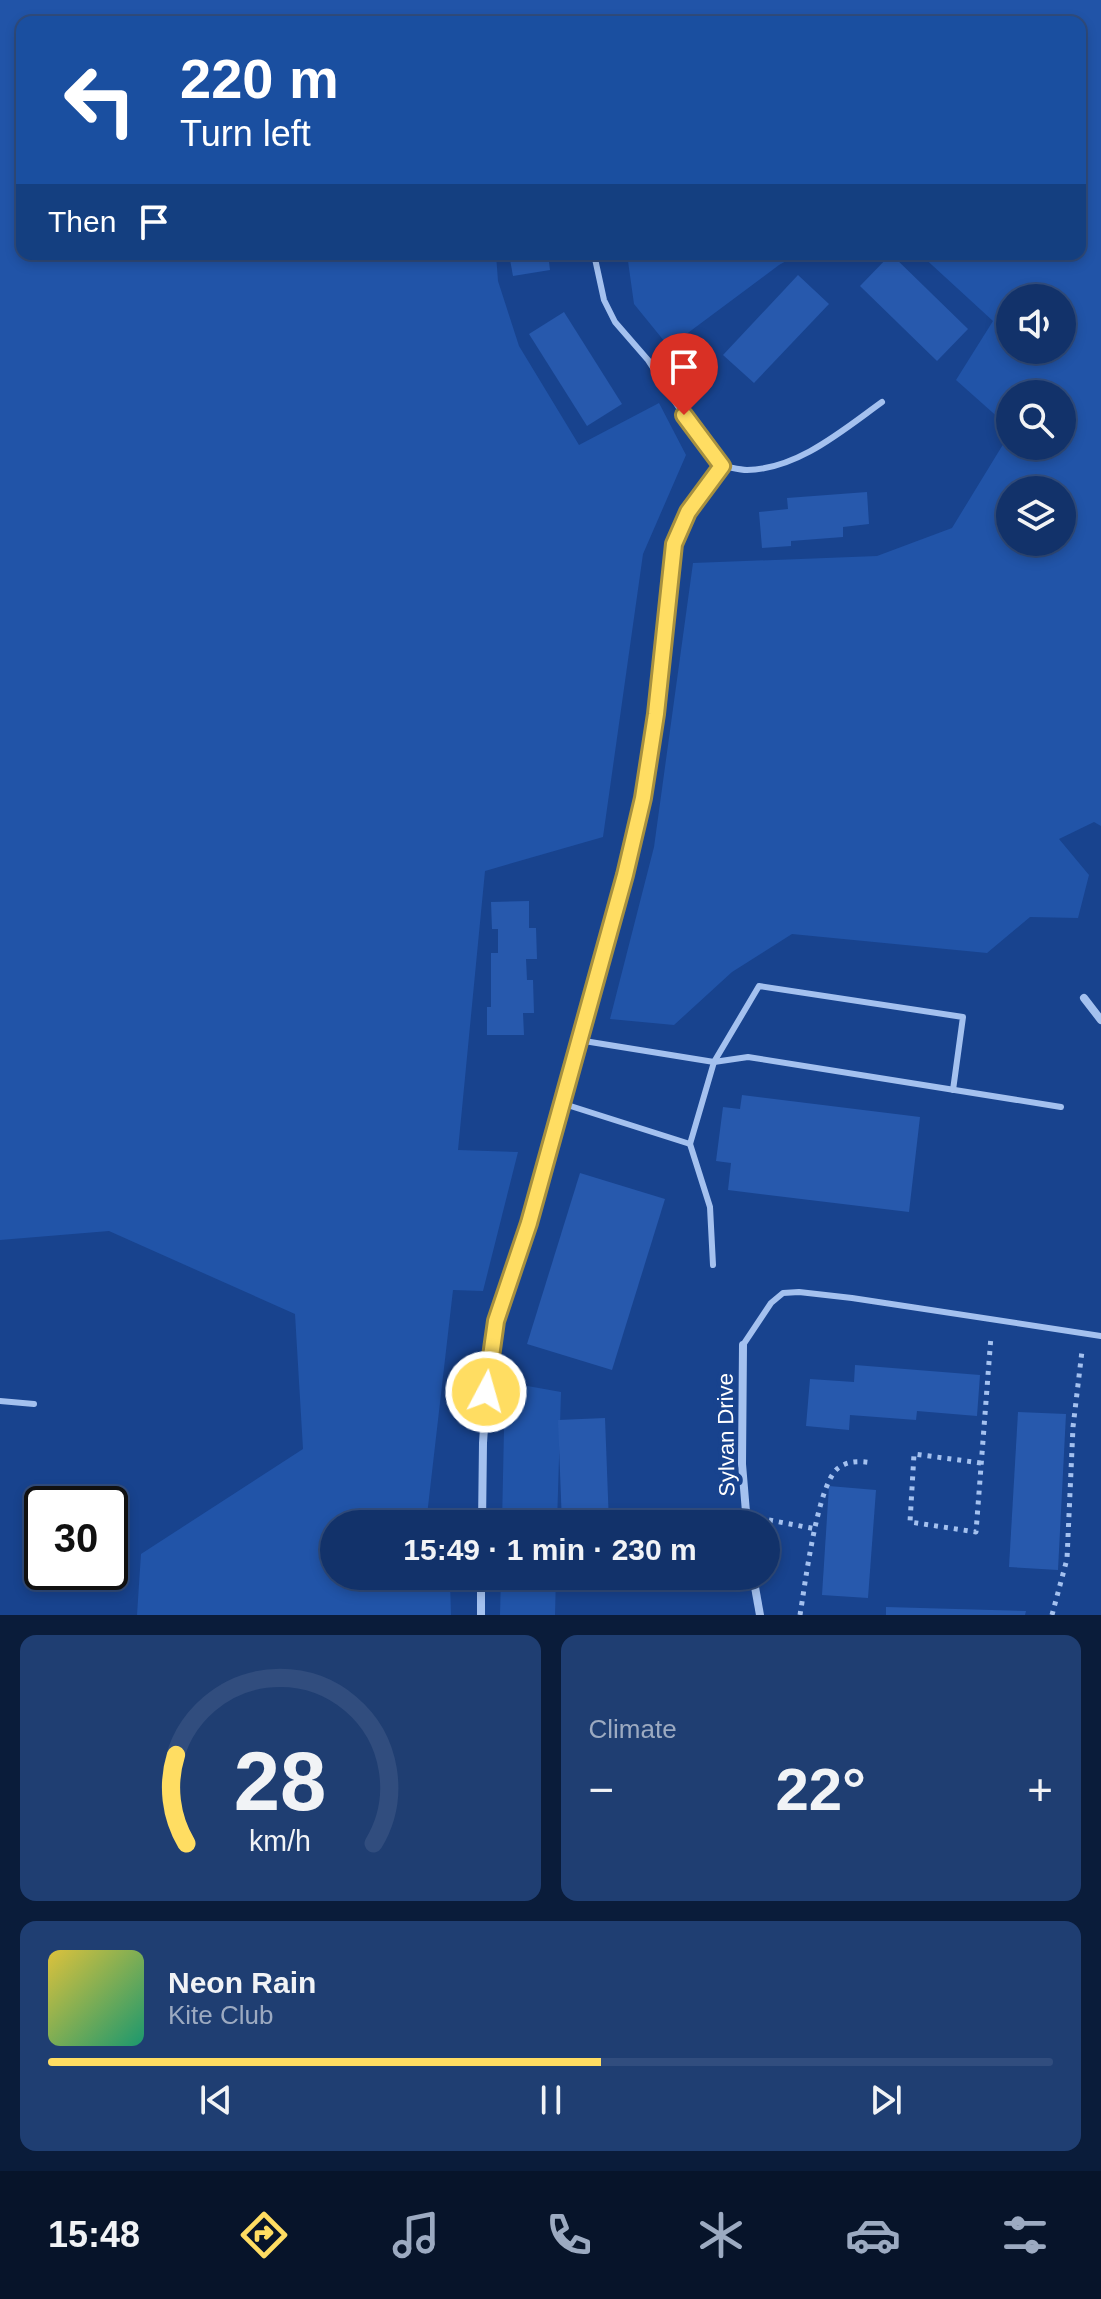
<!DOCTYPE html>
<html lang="en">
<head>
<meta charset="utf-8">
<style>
	body { margin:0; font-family:Helvetica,sans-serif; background:#1f3e72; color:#f1f3f6; height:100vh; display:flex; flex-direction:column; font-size:30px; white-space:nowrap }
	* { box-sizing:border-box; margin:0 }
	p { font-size:26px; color:#9caac1 }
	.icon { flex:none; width:44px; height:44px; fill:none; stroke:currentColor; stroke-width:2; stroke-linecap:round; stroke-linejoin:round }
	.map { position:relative; height:1615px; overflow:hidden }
	.panel { display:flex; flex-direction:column; gap:20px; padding:20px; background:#0a1c3a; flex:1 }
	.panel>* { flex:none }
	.top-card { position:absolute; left:16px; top:16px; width:1070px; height:244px; border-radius:16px; box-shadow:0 4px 12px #0003,0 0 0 2px #314d7e; background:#1a4fa0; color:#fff; overflow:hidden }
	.controls { position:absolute; left:996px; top:284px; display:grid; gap:16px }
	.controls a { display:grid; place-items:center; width:80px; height:80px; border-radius:50%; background:#12326a; box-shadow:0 4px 12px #0003,0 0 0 2px #314d7e; font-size:40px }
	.speed { position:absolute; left:24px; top:1486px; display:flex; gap:16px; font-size:40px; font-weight:700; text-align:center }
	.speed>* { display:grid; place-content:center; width:104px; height:104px; border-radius:50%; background:#12326a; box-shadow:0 4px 12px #0003,0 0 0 2px #314d7e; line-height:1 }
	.speed .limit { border:4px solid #111; border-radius:12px; background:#fff; color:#111 }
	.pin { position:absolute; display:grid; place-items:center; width:68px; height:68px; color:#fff; margin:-82px -34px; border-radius:50% 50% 50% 0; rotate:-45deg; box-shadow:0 0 8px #0007 }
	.pin .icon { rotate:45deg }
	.me { position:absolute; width:88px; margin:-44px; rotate:6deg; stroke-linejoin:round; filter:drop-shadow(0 0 6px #0008) }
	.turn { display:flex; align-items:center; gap:28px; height:168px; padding:0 32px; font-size:36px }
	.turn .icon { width:104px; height:104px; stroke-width:2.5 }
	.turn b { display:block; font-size:56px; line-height:68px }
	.then { display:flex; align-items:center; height:76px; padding:0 32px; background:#0003; gap:16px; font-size:30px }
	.big { font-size:60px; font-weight:700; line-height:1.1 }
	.panel .tile { flex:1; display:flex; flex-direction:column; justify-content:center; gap:12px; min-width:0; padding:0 28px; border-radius:16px; background:#1f3e72 }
	.panel .dial { align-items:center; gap:0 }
	.dial svg { height:208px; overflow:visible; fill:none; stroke:#314d7e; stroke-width:7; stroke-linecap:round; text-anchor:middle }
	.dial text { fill:#f1f3f6; stroke:none }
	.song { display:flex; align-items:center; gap:24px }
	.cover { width:96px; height:96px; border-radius:12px; background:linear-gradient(135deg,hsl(50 70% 55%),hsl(160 70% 35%)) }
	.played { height:8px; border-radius:4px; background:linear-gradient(90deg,#ffdd62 55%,#314d7e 55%) }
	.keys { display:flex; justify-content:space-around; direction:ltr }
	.heat { display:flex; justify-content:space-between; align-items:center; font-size:44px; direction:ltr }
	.panel .tiles { flex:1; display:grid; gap:20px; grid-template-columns:1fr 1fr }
	.tile:last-child { grid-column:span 2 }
	.trip { position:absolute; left:320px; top:1510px; width:460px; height:80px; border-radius:40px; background:#12326a; box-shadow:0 4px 12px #0003,0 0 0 2px #314d7e; font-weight:700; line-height:80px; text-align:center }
	.tabs { display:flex; height:128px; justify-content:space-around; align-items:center; background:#07142a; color:#9caac1 }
	.tabs .icon { width:56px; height:56px }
	.tabs .selected { color:#ffdd62 }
	.tabs b { font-size:36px; color:#f1f3f6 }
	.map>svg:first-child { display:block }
	.green { fill:#2154a8; fill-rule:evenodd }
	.building { fill:#2759ad }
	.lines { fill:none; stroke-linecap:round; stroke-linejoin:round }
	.path { stroke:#a4c1ef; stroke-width:5; stroke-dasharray:4 6; stroke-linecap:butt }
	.lane { stroke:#a4c1ef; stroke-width:6 }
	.street { stroke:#a4c1ef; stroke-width:8 }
	.route-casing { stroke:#a69040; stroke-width:20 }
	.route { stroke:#ffdd62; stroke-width:14 }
	.labels { text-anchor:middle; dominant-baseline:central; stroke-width:8; stroke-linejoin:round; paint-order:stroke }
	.street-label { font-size:22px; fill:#fff; stroke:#18438e }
</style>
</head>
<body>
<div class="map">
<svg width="1101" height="1615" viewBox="0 0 1101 1615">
	<rect width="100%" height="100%" fill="#18438e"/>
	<g class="green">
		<path d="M 0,0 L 1101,0 L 1101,826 L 1094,822 L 1059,839 L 1089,875 L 1078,918 L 1030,917 L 987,953 L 792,934 L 732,972 L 674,1025 L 610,1019 L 654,847 L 693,563 L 877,556 L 952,528 L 1010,433 L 1010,446 L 1062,446 L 1062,394 L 1010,394 L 1010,428 L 956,380 L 993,321 L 920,254 L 1080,254 L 1080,22 L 22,22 L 22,254 L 496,254 L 498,281 L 519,346 L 579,445 L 659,403 L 686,455 L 643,554 L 603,837 L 485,871 L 458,1150 L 518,1152 L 483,1291 L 453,1290 L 426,1524 L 334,1524 L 334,1576 L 447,1576 L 450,1582 L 451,1615 L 137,1615 L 141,1554 L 303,1449 L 295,1314 L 109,1231 L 0,1240 ZM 1010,298 L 1062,298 L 1062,350 L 1010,350 ZM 1010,490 L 1062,490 L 1062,542 L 1010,542 Z"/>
		<polygon points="627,254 799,254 779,265 669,347 634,304"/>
		<polygon points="505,1382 561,1392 557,1524 502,1524"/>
		<polygon points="501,1576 556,1576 555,1615 500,1615"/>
	</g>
	<g class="building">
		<polygon points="509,254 548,254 550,270 513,276"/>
		<polygon points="891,254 968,329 937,361 860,286"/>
		<polygon points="798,275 829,304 754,383 723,355"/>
		<polygon points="564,312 622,404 587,426 529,334"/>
		<polygon points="867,492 869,524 843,527 843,537 791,541 791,546 762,548 759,512 788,509 787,498"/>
		<polygon points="529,901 529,928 536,928 537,959 526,959 527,980 533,980 534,1013 523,1013 524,1035 487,1035 487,1007 491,1007 491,953 498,953 498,929 492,929 491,902"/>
		<polygon points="742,1095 920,1117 909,1212 728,1190 731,1163 716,1161 723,1107 740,1109"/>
		<polygon points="580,1173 665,1199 612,1370 527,1344"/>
		<polygon points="855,1365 980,1375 977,1416 917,1411 916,1420 850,1415 849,1430 806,1426 810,1379 854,1382"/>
		<polygon points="1018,1412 1066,1414 1058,1570 1009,1567"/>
		<polygon points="605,1418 609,1524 562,1524 558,1420"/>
		<polygon points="829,1486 876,1490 868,1598 822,1595"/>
		<polygon points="886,1607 1026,1611 1025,1615 886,1615"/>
	</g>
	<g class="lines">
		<g class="path">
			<polyline points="981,1463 914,1454 910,1522 976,1532 991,1336"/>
			<polyline points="769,1520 816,1529"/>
			<path d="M 800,1615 C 805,1585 817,1487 837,1469 C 848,1460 860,1461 873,1463"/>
			<polyline points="1052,1615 1067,1559 1073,1427 1082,1351"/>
		</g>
		<g class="lane">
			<path d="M 594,254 L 604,300 L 615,322 L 648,360 L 696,434 L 722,466 C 730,467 739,470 747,470 C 798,469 843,430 882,402"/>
			<polyline points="578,1040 714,1062 748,1057 1061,1107"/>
			<polyline points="561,1103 690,1144 714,1062 759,986 963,1017 953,1090"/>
			<polyline points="690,1144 710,1207 713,1265"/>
			<polyline points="743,1345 771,1303 783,1293 799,1292 852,1298 1101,1336"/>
			<polyline points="0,1401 34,1404"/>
		</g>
		<g class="street">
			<polyline points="1084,998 1101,1020"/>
			<polyline points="743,1345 742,1464 747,1524"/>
			<polyline points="482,1524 483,1443 488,1366 496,1321 529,1223 625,875 643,798 656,714 674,544 688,512 722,466"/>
			<polyline points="753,1576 760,1615"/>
			<polyline points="481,1615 481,1576"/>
		</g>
	</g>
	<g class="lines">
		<defs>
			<polyline id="route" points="486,1392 496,1321 529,1223 625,875 643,798 656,714 674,544 688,512 722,466 684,415"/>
		</defs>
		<use href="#route" class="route-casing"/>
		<use href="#route" class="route"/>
	</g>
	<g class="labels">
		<g class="street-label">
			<text transform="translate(726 1435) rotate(-91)">Sylvan Drive</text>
		</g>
	</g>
</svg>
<div class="controls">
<a><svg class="icon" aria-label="sound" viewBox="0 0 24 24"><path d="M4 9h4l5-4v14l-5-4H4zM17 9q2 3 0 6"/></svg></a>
<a><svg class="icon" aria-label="search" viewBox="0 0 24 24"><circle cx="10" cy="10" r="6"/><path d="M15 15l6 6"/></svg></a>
<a><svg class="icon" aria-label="layers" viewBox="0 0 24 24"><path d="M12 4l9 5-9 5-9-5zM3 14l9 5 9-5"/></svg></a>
</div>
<div class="speed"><div class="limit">30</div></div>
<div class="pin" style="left:684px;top:415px;background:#d93025"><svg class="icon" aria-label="arrive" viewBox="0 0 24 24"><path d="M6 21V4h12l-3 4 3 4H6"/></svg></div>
<svg class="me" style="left:486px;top:1392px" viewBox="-20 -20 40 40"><circle r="17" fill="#ffdd62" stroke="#fff" stroke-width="3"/><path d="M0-11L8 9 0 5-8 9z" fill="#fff"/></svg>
<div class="trip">15:49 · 1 min · 230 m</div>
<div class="top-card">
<div class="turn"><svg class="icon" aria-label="left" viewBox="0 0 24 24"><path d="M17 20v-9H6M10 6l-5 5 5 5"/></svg><div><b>220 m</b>Turn left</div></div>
<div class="then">Then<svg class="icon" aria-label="arrive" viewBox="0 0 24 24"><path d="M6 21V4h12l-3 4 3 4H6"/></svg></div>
</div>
</div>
<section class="panel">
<div class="tiles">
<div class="tile dial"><svg viewBox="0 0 100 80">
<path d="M14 69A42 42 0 1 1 86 69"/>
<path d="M14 69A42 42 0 0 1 10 35" stroke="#ffdd62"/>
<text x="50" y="56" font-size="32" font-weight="700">28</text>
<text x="50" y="72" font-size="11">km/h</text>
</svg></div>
<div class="tile"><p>Climate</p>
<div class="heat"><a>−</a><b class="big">22°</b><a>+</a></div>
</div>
<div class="tile">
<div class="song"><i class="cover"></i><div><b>Neon Rain</b><p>Kite Club</p></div></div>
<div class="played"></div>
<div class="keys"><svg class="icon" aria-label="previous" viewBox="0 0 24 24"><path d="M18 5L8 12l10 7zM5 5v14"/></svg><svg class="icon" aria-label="pause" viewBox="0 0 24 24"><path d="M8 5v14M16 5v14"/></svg><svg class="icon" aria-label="next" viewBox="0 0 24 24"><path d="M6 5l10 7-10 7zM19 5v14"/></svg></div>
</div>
</div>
</section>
<nav class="tabs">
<b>15:48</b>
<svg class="icon selected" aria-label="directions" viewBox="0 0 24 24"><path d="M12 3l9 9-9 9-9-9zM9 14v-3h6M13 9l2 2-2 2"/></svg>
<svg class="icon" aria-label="music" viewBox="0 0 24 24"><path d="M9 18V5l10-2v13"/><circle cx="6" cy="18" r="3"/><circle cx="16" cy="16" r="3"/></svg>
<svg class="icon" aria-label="phone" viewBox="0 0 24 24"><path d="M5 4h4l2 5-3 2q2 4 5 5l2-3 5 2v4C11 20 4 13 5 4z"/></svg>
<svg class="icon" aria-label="climate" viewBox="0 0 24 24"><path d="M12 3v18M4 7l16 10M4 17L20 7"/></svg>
<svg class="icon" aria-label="car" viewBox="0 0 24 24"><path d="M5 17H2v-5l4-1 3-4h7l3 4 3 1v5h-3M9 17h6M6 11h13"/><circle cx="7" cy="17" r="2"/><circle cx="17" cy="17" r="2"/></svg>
<svg class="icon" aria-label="filters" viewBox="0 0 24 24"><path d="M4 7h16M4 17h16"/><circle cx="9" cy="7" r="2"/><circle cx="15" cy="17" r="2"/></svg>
</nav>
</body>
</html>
